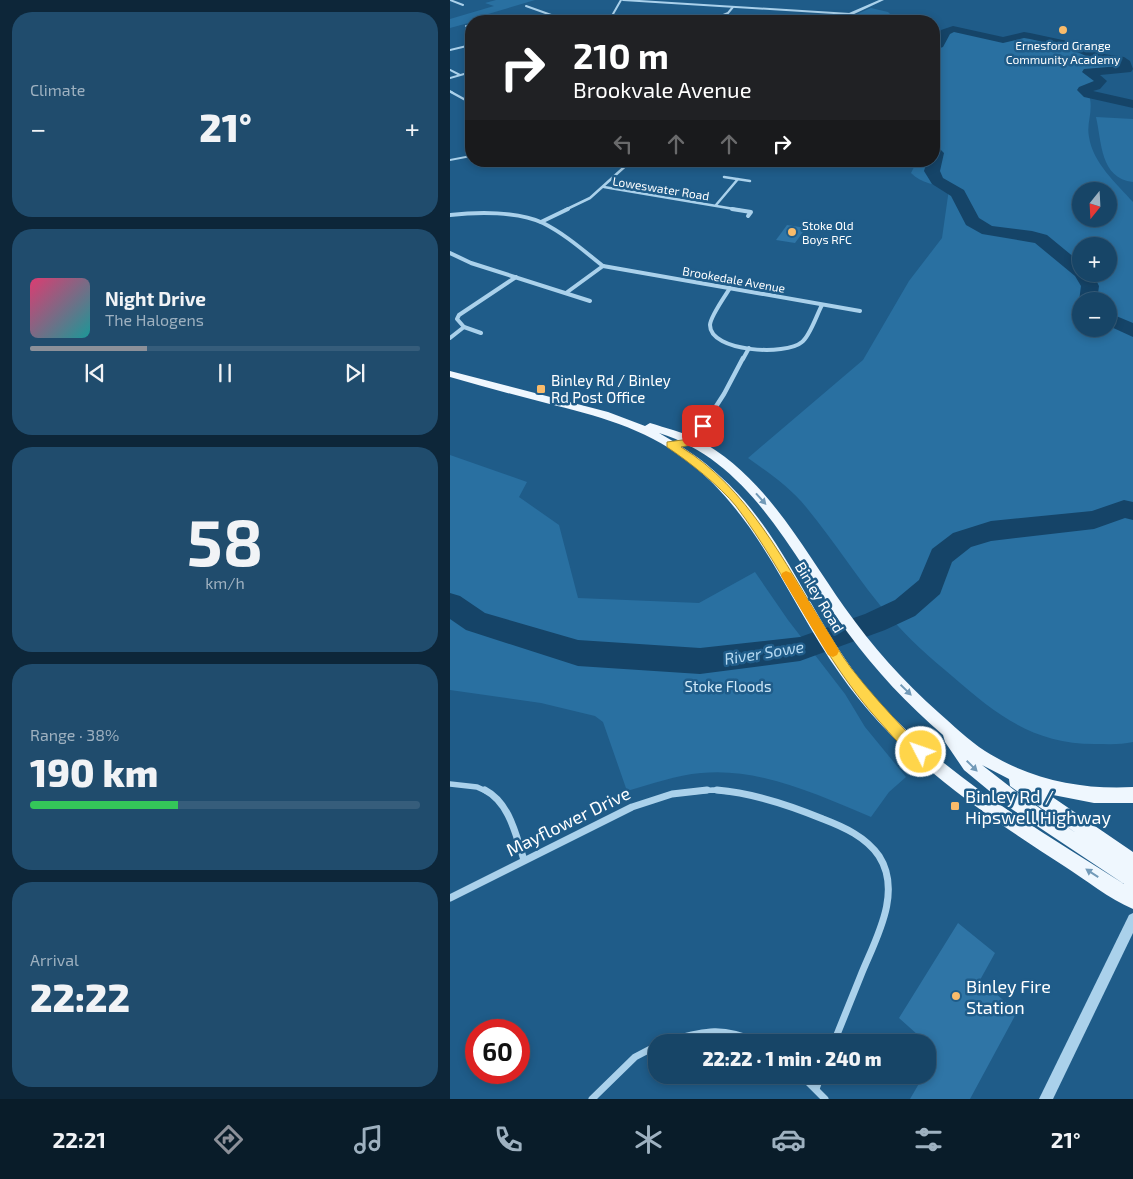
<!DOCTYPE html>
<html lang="en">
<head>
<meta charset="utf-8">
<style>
	body { margin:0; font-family:"Exo 2",sans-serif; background:#204c6d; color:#f1f3f6; height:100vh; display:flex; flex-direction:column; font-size:19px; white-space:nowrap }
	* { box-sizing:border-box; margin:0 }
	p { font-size:16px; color:#9eb1c0 }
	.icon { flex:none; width:28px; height:28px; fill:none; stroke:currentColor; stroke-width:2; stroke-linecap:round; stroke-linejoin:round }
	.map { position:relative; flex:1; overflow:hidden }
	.side { display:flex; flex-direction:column; gap:12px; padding:12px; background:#0d2639; width:450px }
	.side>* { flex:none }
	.hud { position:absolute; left:15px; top:15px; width:475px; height:152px; border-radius:20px; box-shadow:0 2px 8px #0003,0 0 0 1px #365d7b; background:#202124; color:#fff; overflow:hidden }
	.needle { width:32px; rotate:198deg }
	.tools { position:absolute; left:622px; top:182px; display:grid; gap:10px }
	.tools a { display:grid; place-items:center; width:45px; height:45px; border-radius:50%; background:#174567; box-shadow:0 2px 8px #0003,0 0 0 1px #365d7b; font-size:25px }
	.speed { position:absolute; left:15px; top:1019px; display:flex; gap:10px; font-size:25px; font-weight:700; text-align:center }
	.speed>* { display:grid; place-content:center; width:65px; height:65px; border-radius:50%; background:#174567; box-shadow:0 2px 8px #0003,0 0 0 1px #365d7b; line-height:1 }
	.speed .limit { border:8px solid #d22; background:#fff; color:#111 }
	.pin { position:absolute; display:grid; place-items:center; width:42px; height:42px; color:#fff; margin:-21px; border-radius:10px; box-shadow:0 2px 8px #0006 }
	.me { position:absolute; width:55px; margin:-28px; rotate:311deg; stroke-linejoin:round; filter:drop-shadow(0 0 4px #0008) }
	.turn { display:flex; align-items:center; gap:18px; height:105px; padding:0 25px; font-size:22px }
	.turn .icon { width:65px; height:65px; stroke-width:2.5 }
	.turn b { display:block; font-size:35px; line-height:42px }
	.lanes { display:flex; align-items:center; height:48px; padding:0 25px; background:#0003; justify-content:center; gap:25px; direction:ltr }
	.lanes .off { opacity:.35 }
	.big { font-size:38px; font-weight:800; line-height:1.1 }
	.side .widget { flex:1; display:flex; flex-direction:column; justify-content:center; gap:8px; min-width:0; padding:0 18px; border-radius:20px; background:#204c6d }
	.side .dial { align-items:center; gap:0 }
	.dial b { font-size:65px; line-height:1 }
	.song { display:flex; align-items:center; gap:15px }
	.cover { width:60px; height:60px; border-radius:8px; background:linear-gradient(135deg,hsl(340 70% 55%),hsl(180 70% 35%)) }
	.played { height:5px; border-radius:2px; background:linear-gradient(90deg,#8c9099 30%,#365d7b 30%) }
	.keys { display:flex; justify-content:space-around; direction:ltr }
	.heat { display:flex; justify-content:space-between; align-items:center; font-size:28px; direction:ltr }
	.charge { height:8px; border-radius:4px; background:linear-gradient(90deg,#34c759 38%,#365d7b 0) }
	.trip { position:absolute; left:198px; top:1034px; width:288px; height:50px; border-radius:20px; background:#174567; box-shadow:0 2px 8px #0003,0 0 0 1px #365d7b; font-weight:800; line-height:50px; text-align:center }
	.tab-bar { display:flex; height:80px; justify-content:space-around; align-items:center; background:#091c29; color:#9eb1c0 }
	.tab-bar .icon { width:35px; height:35px }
	.tab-bar .active { color:#8c9099 }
	.tab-bar b { font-size:22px; color:#f1f3f6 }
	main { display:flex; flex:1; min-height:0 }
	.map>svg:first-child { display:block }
	.green { fill:#2970a1; fill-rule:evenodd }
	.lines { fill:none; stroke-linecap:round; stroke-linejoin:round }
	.river { fill:#154468; fill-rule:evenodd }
	.building { fill:#2f75a6 }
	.minor-far5 { stroke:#aad1eb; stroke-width:2 }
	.minor-far4 { stroke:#aad1eb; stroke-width:2.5 }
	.minor-far3 { stroke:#aad1eb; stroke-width:4 }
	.minor-far2 { stroke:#aad1eb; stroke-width:4.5 }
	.minor-far1 { stroke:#aad1eb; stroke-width:5.5 }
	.minor { stroke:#aad1eb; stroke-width:7 }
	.tertiary { fill:#aad1eb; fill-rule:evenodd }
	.primary { fill:#eff7fe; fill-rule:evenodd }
	.oneway { fill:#729ab8 }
	.route { fill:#ffd54a; stroke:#a68a30 }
	.slow { fill:#f59e0b }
	.poi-dot { fill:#f9bb6a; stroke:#1f5c89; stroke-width:2 }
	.labels { text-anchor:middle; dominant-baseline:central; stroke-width:5; stroke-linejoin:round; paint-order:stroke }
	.far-poi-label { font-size:12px; fill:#fff; stroke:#1f5c89 }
	.far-street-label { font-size:12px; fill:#fff; stroke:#1f5c89 }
	.poi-label { font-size:15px; fill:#fff; stroke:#1f5c89; text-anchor:start }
	.street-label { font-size:15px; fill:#fff; stroke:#1f5c89 }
	.park-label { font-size:15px; fill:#cfe8f8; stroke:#1f5c89 }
	.water-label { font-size:16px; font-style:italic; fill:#b6daf2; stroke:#1f5c89 }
	.near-poi-label { font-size:18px; fill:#fff; stroke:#1f5c89; text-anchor:start }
	.near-street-label { font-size:18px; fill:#fff; stroke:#1f5c89 }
</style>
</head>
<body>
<main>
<section class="side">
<div class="widget"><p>Climate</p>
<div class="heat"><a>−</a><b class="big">21°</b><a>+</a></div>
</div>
<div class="widget">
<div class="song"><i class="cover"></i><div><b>Night Drive</b><p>The Halogens</p></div></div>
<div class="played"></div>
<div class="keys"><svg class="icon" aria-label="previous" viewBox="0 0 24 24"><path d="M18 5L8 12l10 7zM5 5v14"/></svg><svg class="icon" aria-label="pause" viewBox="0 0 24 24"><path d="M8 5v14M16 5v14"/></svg><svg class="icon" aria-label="next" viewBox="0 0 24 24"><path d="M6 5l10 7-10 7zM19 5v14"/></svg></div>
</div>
<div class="widget dial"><b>58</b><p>km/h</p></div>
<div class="widget"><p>Range · 38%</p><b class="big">190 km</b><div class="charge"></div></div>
<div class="widget"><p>Arrival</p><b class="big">22:22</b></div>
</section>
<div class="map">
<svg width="683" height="1099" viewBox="0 0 683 1099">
	<rect width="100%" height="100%" fill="#1f5c89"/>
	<g class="green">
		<polygon points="46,0 85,0 28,17 33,19 0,28 0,19 44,6 35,3"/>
		<polygon points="421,8 438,12 440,14 437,17 457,21 404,20 407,14"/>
		<path d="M 503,29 L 553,40 L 574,35 L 580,36 L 618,44 L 645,56 L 670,59 L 676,64 L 677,69 L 639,72 L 651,81 L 646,86 L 633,90 L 639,94 C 644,112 636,122 639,137 C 643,163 666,183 683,202 L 683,742 C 670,745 658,744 645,744 C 583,744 547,715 502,676 C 479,657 458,638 439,616 C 409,581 385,542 356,507 C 340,487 319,473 298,458 L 413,360 L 459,281 L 492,238 L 499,189 C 486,185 471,183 461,173 L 467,161 L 484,161 L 484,47 L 489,45 L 495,32 ZM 631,191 L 659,191 L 659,219 L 631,219 ZM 631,246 L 659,246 L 659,274 L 631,274 ZM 631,301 L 659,301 L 659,329 L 631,329 Z"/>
		<path d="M 646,117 L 683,119 L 683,182 C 650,178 652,143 646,117 Z"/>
		<path d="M 0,455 L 77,482 L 69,497 L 109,525 L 128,598 L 249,603 L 305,572 L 338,620 L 395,694 L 415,727 L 456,777 L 439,792 L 421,817 C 369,795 309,767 251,773 C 226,775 202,784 177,791 L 153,722 L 145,716 L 91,703 L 0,690 Z"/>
	</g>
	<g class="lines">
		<g class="river">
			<polygon points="503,26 553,37 574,32 580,33 622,42 647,53 674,57 680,61 683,69 681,72 650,75 657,81 650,89 643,91 683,100 683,108 634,97 627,90 629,87 644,81 632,72 634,69 670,66 667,62 641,58 615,47 580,39 574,38 553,43 504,32 500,34 493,47 484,50 484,43 491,30"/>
			<polygon points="484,147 489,148 494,153 490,171 493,178 514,190 529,218 542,226 582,231 597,235 631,263 631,274 643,274 649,286 647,301 631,301 631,305 629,301 631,286 625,276 585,243 532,234 516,225 501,196 482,184 474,171 477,161 484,161"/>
			<polygon points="659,313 683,323 683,337 659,326"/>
			<polygon points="674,500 683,502 683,520 675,518 644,529 541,541 521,547 502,562 490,594 465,616 435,630 350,661 250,674 128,666 16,630 0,619 0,593 10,596 35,613 128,640 250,648 350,637 415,614 445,600 469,580 482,549 503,533 541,521 642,511"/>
		</g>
	</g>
	<g class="building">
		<polygon points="337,225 356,228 345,243 326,240"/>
		<polygon points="508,923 545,953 530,980 567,1012 520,1099 460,1099 474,1075 476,1075 476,1071 487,1052 449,1018"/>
	</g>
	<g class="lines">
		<g class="minor-far5">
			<polyline points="0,0 13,5"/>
			<polyline points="173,0 400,14"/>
			<polyline points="76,6 118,21"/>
			<polyline points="160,18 217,21"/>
			<polyline points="159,21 171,0"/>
			<polyline points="259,21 278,13 283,7"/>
			<polyline points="16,26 21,28"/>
			<polyline points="0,50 21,45"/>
			<polyline points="0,70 10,75"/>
			<polyline points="0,78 21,72"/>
			<polyline points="0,91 3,93"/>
		</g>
		<g class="minor-far4">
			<polyline points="1,92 21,103"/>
			<polyline points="274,177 300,181"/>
			<polyline points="154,187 290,210"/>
			<polyline points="266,205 288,179"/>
			<polyline points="115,210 140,198 181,161"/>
		</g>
		<g class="minor-far3">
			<polyline points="282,209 301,212 298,216"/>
			<path d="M 0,215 C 27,212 68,211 93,223 C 115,234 134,251 153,266"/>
			<polyline points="91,222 118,209"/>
			<polyline points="0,253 21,263 140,301"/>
			<polyline points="153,266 410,311"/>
			<path d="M 280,288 C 275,296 260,317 260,325 C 260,352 336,356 352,342 C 360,336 367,314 372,305"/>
			<polyline points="116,293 153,266"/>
			<polyline points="31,333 14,327 7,319 9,315 66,277"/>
			<polyline points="0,338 14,327"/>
			<polyline points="293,359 299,348"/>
		</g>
		<polyline class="minor-far2" points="223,445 243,442 274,394 293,358"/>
		<g class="minor-far1">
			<polyline points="0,784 27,787 38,792"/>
			<polyline points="239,792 263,790 282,792"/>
		</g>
		<g class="minor">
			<path d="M 35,790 C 60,803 66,836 74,860"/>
			<path d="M 267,790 C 304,793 339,805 373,819 C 394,827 416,837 429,856 C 453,893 425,940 411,975 C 402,997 393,1020 384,1042"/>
			<polyline points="0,898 182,807 222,794 257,790"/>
			<path d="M 214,1042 C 252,1032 270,1025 307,1042"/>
			<polyline points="351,1075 375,1099"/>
			<polyline points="366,1089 371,1075"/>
			<polyline points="142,1099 185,1057 206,1046"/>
		</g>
		<g class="tertiary">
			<polygon points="429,0 434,0 402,15 401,21 397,21 399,13"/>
			<polygon points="21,155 21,157 0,161 0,159"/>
			<polygon points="683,913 683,933 603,1099 589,1099 679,915"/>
		</g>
		<path class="primary" d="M 0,371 L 158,412 L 195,426 L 200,423 C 216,428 232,432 247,439 C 315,475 352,547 395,608 C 422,646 453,681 488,712 C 503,725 518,740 535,751 C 579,779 632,790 683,787 L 683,803 L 644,803 L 598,794 L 683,852 L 683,909 C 659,899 636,880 614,866 C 532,813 447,756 390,674 C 339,602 309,515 236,460 C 193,427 147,416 96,403 C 64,395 32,386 0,377 ZM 209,433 C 303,462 344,560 398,633 C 425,670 458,705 493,735 L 495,742 L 514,770 L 560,808 L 674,884 C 586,828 490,774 421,693 C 364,627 337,536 271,477 C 252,459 232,446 209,433 ZM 532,765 L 559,779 L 560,786 L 626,833 L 572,796 Z"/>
	</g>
	<defs><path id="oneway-solid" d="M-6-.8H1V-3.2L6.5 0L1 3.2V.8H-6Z" transform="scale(1.25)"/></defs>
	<g class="oneway">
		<use href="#oneway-solid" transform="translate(311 499) rotate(48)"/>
		<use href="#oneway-solid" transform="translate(456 690) rotate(44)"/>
		<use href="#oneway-solid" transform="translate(522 766) rotate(45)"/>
		<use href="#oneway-solid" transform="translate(642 873) rotate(-147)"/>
	</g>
	<path class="route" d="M 253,422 L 258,426 L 246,444 L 231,447 C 298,488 334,562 374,626 C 383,640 391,655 401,668 C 418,690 437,711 456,731 C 463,738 474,743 478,752 L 476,757 L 471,759 C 454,752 441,734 429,721 C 370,656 338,575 286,506 C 270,486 238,461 217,447 L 217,442 L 240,439 L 250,423 Z"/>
	<polygon class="slow" points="336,571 341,573 387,647 389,651 387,655 383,657 378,655 331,576 332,573"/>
	<g class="poi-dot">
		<circle cx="613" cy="30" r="5"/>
		<circle cx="342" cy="232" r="5"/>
		<rect x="86" y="384" width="10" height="10" rx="2.5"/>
		<rect x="500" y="801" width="10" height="10" rx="2.5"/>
		<circle cx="506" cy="996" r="5"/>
	</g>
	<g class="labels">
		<g class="far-poi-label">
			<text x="613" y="45">Ernesford Grange<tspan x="613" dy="14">Community Academy</tspan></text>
			<text x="352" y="225" text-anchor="start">Stoke Old<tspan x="352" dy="14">Boys RFC</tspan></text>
		</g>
		<g class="far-street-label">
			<text transform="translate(211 188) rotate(9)">Loweswater Road</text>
			<text transform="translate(284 279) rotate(10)">Brookedale Avenue</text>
		</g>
		<g class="poi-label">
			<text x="101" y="380">Binley Rd / Binley<tspan x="101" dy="17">Rd Post Office</tspan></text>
		</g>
		<g class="street-label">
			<text transform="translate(370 597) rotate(59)">Binley Road</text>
		</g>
		<g class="park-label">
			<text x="278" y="686">Stoke Floods</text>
		</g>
		<g class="water-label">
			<text transform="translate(314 652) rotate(-9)">River Sowe</text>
		</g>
		<g class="near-poi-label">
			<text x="515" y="796">Binley Rd /<tspan x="515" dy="21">Hipswell Highway</tspan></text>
			<text x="516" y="986">Binley Fire<tspan x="516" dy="21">Station</tspan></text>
		</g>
		<g class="near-street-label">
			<text transform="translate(118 821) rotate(-26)">Mayflower Drive</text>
		</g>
	</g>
</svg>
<div class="tools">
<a><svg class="needle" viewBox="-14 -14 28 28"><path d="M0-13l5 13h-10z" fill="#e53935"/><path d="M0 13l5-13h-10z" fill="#9eb1c0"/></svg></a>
<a>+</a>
<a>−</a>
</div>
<div class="speed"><div class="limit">60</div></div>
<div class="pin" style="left:253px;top:426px;background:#d93025"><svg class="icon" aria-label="arrive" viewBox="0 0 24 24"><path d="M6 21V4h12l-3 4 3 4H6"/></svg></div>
<svg class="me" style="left:471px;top:752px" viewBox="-20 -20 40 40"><circle r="17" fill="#ffd54a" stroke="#fff" stroke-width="3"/><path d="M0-11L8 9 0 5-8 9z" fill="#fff"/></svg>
<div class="trip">22:22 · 1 min · 240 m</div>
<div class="hud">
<div class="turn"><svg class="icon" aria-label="right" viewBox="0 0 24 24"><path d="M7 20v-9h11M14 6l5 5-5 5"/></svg><div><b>210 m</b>Brookvale Avenue</div></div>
<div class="lanes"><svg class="icon off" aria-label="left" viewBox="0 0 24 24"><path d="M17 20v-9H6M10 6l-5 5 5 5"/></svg><svg class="icon off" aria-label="ahead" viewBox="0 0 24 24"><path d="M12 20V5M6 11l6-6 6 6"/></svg><svg class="icon off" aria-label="ahead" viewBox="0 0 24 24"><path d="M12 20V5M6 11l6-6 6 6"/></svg><svg class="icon" aria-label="right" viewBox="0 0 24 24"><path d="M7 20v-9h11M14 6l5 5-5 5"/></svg></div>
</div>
</div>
</main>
<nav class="tab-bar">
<b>22:21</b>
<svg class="icon active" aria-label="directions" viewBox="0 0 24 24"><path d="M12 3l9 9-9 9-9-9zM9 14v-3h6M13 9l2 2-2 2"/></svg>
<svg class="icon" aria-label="music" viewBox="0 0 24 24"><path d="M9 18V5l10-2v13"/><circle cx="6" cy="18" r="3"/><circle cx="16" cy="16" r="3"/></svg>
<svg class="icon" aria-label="phone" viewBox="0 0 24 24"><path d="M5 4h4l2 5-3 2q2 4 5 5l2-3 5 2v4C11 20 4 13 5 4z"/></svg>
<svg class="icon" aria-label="climate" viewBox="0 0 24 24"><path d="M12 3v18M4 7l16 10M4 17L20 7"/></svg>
<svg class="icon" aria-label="car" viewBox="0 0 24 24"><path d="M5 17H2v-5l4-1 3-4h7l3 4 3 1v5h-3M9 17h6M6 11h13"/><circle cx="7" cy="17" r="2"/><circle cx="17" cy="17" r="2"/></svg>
<svg class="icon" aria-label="filters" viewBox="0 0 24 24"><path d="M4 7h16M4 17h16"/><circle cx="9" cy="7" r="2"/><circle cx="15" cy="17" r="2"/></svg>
<b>21°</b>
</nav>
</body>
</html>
